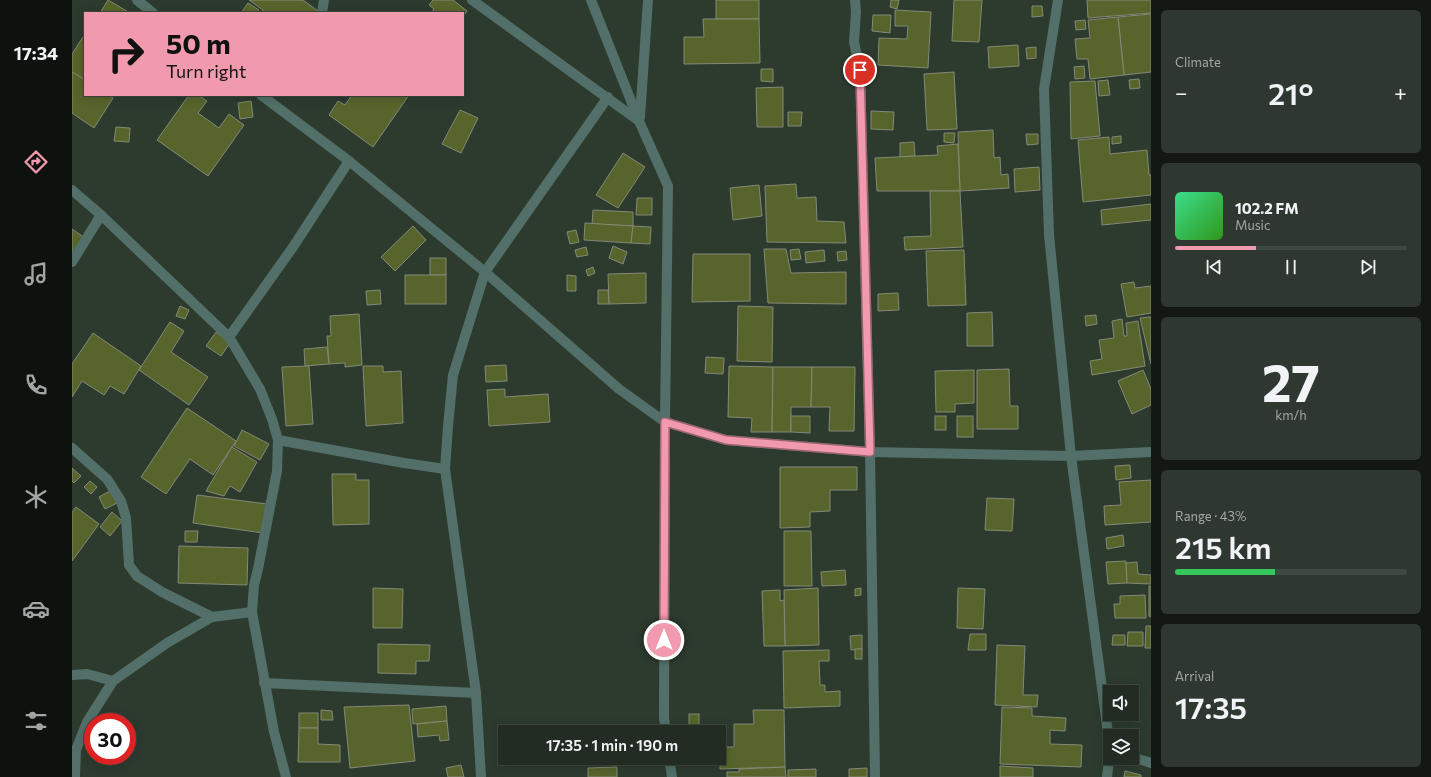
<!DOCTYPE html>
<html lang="en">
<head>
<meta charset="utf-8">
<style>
	body { margin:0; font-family:Commissioner,sans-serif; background:#2e3830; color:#f1f3f6; height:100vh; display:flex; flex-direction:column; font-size:15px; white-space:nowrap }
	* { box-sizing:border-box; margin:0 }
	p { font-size:13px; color:#a2a7a6 }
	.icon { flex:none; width:22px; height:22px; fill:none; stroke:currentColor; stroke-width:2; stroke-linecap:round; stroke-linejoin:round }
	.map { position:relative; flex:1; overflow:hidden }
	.panel { display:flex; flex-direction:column; gap:10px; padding:10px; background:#131813; width:280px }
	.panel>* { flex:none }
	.top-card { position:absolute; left:12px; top:12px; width:380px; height:84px; border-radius:0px; box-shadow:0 2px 10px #0003,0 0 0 1px #3f4841; background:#f29aad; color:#111; overflow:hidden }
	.controls { position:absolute; left:1031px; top:685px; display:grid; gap:8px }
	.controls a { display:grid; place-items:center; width:36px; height:36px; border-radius:0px; background:#222c23; box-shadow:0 2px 10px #0003,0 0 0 1px #3f4841; font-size:20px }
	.speed { position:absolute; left:12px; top:713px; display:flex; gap:8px; font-size:20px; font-weight:700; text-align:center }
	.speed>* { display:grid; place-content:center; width:52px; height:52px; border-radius:50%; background:#222c23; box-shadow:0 2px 10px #0003,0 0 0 1px #3f4841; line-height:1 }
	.speed .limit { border:6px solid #d22; background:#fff; color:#111 }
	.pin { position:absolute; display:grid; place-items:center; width:34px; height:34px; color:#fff; margin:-17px; border:2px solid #fff; border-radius:50%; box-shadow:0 1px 4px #0007 }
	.me { position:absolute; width:44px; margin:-22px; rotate:0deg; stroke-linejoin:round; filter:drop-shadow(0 0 3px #0008) }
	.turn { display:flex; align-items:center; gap:14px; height:84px; padding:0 16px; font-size:18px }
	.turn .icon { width:52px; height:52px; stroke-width:2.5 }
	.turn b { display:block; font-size:28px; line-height:34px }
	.big { font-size:30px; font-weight:600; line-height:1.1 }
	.panel .card { flex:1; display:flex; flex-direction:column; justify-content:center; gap:6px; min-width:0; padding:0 14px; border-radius:6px; background:#2e3830 }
	.panel .dial { align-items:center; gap:0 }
	.dial b { font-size:52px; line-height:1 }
	.song { display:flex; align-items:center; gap:12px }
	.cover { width:48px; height:48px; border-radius:6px; background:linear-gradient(135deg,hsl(150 70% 55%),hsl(110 70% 35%)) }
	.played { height:4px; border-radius:2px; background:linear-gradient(90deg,#f29aad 35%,#3f4841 35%) }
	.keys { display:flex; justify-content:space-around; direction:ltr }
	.heat { display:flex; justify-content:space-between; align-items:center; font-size:22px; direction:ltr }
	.charge { height:6px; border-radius:3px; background:linear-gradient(90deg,#34c759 43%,#3f4841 0) }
	.trip { position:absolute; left:426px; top:725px; width:228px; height:40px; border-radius:0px; background:#222c23; box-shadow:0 2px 10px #0003,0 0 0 1px #3f4841; font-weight:600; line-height:40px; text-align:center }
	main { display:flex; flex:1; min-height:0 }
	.tab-bar { display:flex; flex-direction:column; width:72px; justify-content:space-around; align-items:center; background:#0e120e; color:#a2a7a6 }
	.tab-bar .icon { width:28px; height:28px }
	.tab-bar .active { color:#f29aad }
	.tab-bar b { font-size:18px; color:#f1f3f6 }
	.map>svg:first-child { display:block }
	.building { fill:#57652c; stroke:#838976 }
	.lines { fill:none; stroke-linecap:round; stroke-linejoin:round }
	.street { stroke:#527069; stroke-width:10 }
	.route-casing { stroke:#9d6470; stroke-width:10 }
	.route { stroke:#f29aad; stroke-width:7 }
</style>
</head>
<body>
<main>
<nav class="tab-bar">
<b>17:34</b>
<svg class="icon active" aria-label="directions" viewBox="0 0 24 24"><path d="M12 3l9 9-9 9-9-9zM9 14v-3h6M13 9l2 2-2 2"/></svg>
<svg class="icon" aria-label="music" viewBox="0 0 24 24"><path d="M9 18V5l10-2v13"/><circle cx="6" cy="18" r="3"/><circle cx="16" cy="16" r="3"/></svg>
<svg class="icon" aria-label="phone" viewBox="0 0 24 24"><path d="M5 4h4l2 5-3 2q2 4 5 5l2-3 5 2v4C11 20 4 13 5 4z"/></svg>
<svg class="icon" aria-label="climate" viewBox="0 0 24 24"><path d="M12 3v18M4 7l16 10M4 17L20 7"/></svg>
<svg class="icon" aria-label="car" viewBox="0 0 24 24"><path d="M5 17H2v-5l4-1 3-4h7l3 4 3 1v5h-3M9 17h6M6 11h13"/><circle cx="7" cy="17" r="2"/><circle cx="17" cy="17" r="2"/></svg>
<svg class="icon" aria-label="filters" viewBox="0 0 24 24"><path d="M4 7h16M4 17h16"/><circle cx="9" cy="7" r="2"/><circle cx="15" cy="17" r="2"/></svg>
</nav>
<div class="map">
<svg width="1079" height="777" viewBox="0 0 1079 777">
	<rect width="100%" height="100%" fill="#2d3b2f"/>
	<g class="building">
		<polygon points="36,0 58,13 28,13"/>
		<polygon points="177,0 231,0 246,11 244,13 189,13 191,10"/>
		<polygon points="361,0 381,0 395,11 391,17 391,13 359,13 362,9 357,5"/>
		<rect x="644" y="0" width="43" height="19"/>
		<polygon points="819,0 827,0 825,9 818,7"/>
		<polygon points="882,0 910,0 907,42 880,41"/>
		<polygon points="1015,0 1079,0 1079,13 1016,18"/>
		<polygon points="176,3 187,10 185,13 169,13"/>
		<polygon points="960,6 970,6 971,16 960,17"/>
		<polygon points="823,10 859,12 856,68 806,65 807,38 835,39 836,26 823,26"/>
		<polygon points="1079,14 1079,72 1052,75 1046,17"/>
		<polygon points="801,15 819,15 818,33 800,31"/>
		<polygon points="1046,17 1052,75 1018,79 1016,59 1005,59 1003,39 1018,38 1016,20"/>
		<polygon points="631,19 687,19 688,63 612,64 612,37 632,37"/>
		<polygon points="1013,20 1014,29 1004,30 1003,21"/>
		<polygon points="11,37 13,38 13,80 0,72 0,54"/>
		<polygon points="946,45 947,66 917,68 916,47"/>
		<polygon points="964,47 964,58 955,59 954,48"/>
		<polygon points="1012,66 1013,78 1003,79 1002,67"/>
		<polygon points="689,69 701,69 701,82 689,81"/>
		<polygon points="0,72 13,80 13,95 36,95 41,98 22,128 0,113"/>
		<polygon points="882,72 885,129 855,130 852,74"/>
		<polygon points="1067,79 1068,88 1058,89 1057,80"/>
		<polygon points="1036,80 1038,95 1027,96 1026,81"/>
		<polygon points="1023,81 1028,136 999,139 998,82"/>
		<polygon points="711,87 711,127 685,127 684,88"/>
		<polygon points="117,95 126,95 135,101 126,113 147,128 157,114 172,125 136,176 85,140"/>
		<polygon points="280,95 337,95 301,147 257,115 266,101 273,105"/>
		<polygon points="179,101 181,117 168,119 166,103"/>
		<polygon points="388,110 406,118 389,153 370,144"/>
		<polygon points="799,111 822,112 821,130 799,129"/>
		<polygon points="716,112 730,112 729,126 716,126"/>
		<polygon points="44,127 58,128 57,142 42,141"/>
		<polygon points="921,130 922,158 928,157 929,175 936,174 937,188 888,191 886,132"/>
		<polygon points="872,133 883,133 882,143 872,142"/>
		<polygon points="954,134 966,134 966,144 955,145"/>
		<polygon points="1049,136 1049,143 1040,144 1040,137"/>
		<polygon points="1037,137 1038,154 1075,150 1077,175 1079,175 1079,195 1011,202 1006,140"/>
		<polygon points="842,142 843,156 828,157 828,143"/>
		<polygon points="886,144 888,191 805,191 803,158 866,155 865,146"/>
		<polygon points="551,153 573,167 546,208 524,195"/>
		<polygon points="967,167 968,190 943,192 942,169"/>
		<polygon points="724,184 725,198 744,197 745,221 772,222 774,243 695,242 693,186"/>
		<polygon points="687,185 690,216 661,220 658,188"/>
		<polygon points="858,191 888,191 891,247 833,250 832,237 859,236"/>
		<polygon points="565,198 580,198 580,215 564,215"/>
		<polygon points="1079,204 1079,220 1030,225 1029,210"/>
		<polygon points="521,210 561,212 561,226 520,224"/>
		<polygon points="513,223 561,226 559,243 512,240"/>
		<polygon points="341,226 354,240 323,271 309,257"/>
		<polygon points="561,226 579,227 578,244 559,243"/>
		<polygon points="0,229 13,238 0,256"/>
		<polygon points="504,230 507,242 498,244 495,232"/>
		<polygon points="541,246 555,252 551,264 537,258"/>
		<polygon points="514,247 516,255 505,257 503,250"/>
		<polygon points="692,249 714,249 719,273 774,272 774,304 696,303"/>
		<polygon points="727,249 729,259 719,260 718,250"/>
		<polygon points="752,250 753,261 734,263 733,252"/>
		<polygon points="892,250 894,305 856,306 854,251"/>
		<polygon points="774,251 775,260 766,261 765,252"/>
		<polygon points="621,254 678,254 678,301 620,302"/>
		<rect x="358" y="258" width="16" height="17"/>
		<polygon points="521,267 523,273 516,276 514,270"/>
		<polygon points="574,273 574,303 537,304 536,274"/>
		<rect x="333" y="275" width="41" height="29"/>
		<polygon points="495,275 504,276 504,291 495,291"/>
		<polygon points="1062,282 1063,288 1079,286 1079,313 1055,317 1049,284"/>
		<polygon points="308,290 309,304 295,305 294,291"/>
		<polygon points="526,290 536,290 537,304 526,304"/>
		<polygon points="826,293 827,310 806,311 806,294"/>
		<polygon points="108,306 117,310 113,319 104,316"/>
		<polygon points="666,306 701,307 700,362 665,361"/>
		<polygon points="920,312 921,346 895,346 895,313"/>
		<polygon points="287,314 290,365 273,367 273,363 257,364 255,336 259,336 258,316"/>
		<polygon points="1024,315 1025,324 1014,326 1013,316"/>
		<polygon points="1079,317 1079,364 1068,318"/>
		<polygon points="1050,319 1052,336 1055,336 1054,323 1066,321 1073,366 1020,375 1018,361 1030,359 1027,340 1042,338 1040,321"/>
		<polygon points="98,322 112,331 99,352 136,377 117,405 67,370"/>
		<polygon points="144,332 158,343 149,356 134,346"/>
		<polygon points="21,333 69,366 52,394 38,386 32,395 10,381 0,397 0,364"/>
		<polygon points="255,347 257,364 233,366 232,349"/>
		<polygon points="634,357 652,358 651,374 633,373"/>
		<polygon points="434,365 435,381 414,382 413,366"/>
		<polygon points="237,366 241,424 214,426 210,367"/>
		<polygon points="291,366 311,366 311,372 329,371 331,423 294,426"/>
		<polygon points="657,366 701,367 700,432 679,432 680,418 656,417"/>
		<polygon points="701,367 740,367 739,407 719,407 719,432 700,432"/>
		<polygon points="740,367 783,367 782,431 757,431 758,407 739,407"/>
		<polygon points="937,369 938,406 946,406 946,429 905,429 905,370"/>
		<polygon points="902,370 902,403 883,404 883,412 864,412 863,371"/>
		<polygon points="1071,370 1079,389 1079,405 1060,414 1046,381"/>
		<polygon points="433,389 433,397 476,394 478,422 417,426 415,390"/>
		<polygon points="115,408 164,441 141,475 118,459 94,494 69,477"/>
		<polygon points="719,416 738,416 738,433 719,432"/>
		<rect x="863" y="416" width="11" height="14"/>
		<rect x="885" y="416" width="16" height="21"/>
		<polygon points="170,430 197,444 188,460 162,446"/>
		<polygon points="160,447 185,462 168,492 158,486 152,496 134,491"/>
		<polygon points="1058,465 1059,478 1044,480 1043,466"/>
		<polygon points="708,467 785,467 785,490 758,490 758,511 738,512 738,527 708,528"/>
		<polygon points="0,468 9,476 2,483 0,481"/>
		<polygon points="260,474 284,474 284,480 297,480 297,524 261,525"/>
		<polygon points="1079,480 1079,522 1033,525 1032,506 1049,505 1047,482"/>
		<polygon points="18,481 25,487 19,494 12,487"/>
		<polygon points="38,491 45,503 33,509 27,497"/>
		<polygon points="125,495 195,504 191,533 121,523"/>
		<polygon points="915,498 942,499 940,531 913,530"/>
		<polygon points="4,507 27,524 0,561 0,512"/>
		<polygon points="40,512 50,521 38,536 28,527"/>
		<polygon points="113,531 126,531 125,542 113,542"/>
		<polygon points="712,531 739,531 740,586 712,586"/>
		<polygon points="1051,535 1052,546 1035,549 1034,538"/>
		<polygon points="107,546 176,548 175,585 106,583"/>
		<polygon points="1054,561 1055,583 1036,584 1034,562"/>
		<polygon points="1065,562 1066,574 1079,575 1079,584 1055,583 1054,563"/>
		<polygon points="773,570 774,585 750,586 749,572"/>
		<polygon points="1077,586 1079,586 1079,617 1077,616"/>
		<polygon points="301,588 331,589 330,628 301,628"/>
		<polygon points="746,588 747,645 713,646 712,590"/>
		<polygon points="789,588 789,595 783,596 783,589"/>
		<polygon points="886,588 913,589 911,629 885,628"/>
		<polygon points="708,590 708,601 712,600 713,646 692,646 690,591"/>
		<polygon points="1073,595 1074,618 1043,618 1042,604 1048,604 1048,596"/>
		<polygon points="1074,626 1079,626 1079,648 1073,648"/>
		<polygon points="1056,632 1071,632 1071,646 1055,646"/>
		<polygon points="898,634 914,634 914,650 896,650"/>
		<polygon points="790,635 790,649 779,650 778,636"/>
		<polygon points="1041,635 1053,635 1053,645 1040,645"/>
		<polygon points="306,644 358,645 357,661 344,661 344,674 306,673"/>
		<polygon points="925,645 953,646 951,695 966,695 965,707 923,705"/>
		<rect x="783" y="649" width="7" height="10"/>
		<polygon points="757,650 757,661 747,661 748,685 753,685 753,692 768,691 768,706 712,708 711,651"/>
		<polygon points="337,705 343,761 278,768 272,707"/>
		<polygon points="374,706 375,721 341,724 340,709"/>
		<polygon points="930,707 960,708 960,716 994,718 993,731 978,730 978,744 1010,745 1009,767 928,764"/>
		<polygon points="249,710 260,711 261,720 249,720"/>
		<polygon points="681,710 712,710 713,767 648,769 648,747 662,747 662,724 682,724"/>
		<rect x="227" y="713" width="19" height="15"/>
		<rect x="617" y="714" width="10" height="18"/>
		<polygon points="375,721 377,740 368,741 367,735 346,737 345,724"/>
		<polygon points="227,728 246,728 246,744 268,745 268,762 226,762"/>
		<polygon points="389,765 392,777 376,777 374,768"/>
		<polygon points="928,766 961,768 961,777 928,777"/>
		<polygon points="545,767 545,777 516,777 516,768"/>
		<polygon points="713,767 714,777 655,777 655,772 667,772 667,769"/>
		<polygon points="795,768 795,777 777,777 777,769"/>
		<polygon points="744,769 744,777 716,777 716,770"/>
		<polygon points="1053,771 1069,775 1069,777 1052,777"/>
	</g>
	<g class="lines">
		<g class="street">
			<polyline points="65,0 81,13"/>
			<polyline points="400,0 567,121"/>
			<polyline points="519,0 567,121 596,186 593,422 592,718 594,732"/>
			<polyline points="783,0 784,12 782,42 788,70 798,452 803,777"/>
			<polyline points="986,0 972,89 977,235 999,456 1038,748"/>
			<polyline points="250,13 252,0"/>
			<polyline points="189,95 277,161 413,272 547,389 593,422 654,440 798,452 999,456 1079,452"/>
			<polyline points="568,117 576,0"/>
			<polyline points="0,190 29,215 157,337 188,389 200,419 206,440 205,471 186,569 182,585 180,612 202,732 214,777"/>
			<polyline points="0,262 29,215"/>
			<polyline points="157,337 221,247 277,161"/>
			<polyline points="206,440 332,463 373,469"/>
			<polyline points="0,448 35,479 49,501 54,518 57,565 65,576 90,592 140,617"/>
			<polyline points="0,675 15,674 41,681"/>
			<polyline points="192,683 404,693"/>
			<polyline points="1060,757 1079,763"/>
			<polyline points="597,758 600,777"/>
			<polyline points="3,777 4,750 15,722 41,681 95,643 140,617 180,612"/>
			<polyline points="409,777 404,693 373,469 376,426 381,375 413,272 536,97"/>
			<polyline points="1035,777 1038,752"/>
		</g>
	</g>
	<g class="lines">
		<defs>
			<polyline id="route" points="592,640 593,422 654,440 798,452 788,70"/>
		</defs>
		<use href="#route" class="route-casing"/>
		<use href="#route" class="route"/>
	</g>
</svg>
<div class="controls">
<a><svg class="icon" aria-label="sound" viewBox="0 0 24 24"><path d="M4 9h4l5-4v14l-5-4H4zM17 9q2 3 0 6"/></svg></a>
<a><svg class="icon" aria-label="layers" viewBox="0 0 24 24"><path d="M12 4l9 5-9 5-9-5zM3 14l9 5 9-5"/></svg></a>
</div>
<div class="speed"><div class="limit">30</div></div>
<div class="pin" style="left:788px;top:70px;background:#d93025"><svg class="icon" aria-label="arrive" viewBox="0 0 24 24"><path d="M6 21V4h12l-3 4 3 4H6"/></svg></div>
<svg class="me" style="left:592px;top:640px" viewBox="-20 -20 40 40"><circle r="17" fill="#f29aad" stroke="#fff" stroke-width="3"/><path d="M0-11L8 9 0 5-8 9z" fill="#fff"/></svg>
<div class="trip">17:35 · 1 min · 190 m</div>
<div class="top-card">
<div class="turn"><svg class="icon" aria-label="right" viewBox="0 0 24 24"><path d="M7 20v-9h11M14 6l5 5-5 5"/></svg><div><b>50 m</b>Turn right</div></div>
</div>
</div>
<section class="panel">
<div class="card"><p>Climate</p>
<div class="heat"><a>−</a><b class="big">21°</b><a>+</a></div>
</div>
<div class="card">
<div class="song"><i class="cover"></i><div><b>102.2 FM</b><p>Music</p></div></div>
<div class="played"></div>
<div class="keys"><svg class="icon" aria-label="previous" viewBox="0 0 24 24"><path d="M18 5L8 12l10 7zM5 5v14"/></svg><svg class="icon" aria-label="pause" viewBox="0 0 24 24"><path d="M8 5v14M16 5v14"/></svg><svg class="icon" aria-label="next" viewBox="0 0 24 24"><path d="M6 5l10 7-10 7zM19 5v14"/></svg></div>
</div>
<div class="card dial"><b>27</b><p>km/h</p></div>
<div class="card"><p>Range · 43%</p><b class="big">215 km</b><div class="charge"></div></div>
<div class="card"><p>Arrival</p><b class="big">17:35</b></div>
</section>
</main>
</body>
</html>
